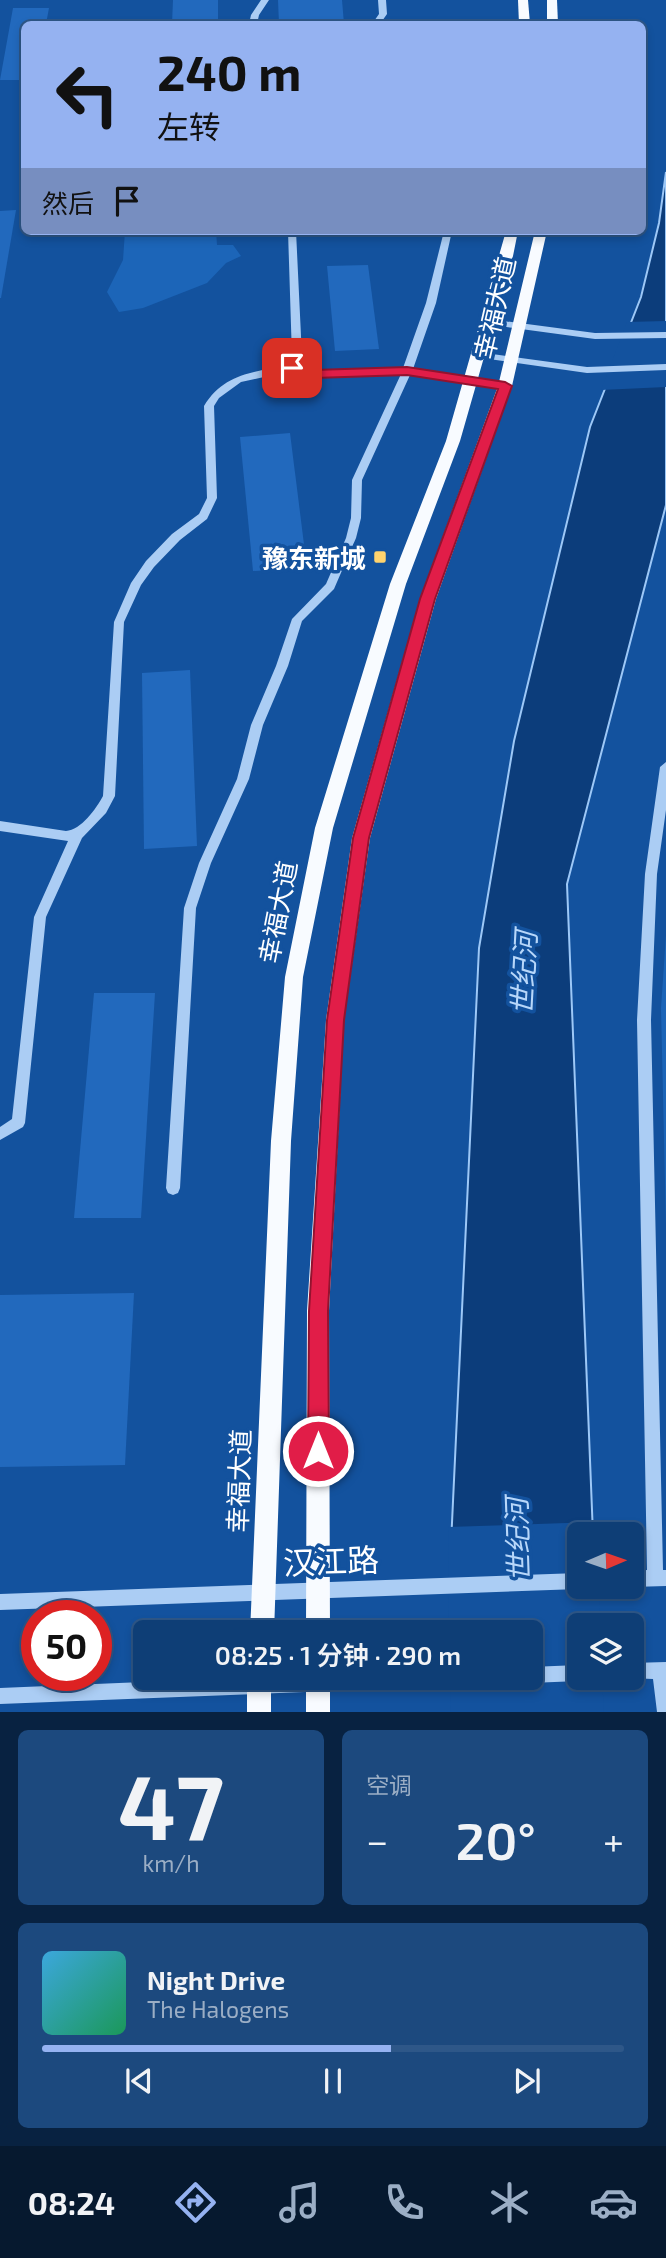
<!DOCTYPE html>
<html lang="zh">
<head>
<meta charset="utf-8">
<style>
	body { margin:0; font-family:"Exo 2","Noto Sans SC",sans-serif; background:#1c497e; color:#f1f3f6; height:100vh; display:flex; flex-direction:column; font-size:26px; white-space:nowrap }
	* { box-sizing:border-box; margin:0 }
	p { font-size:23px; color:#9baec5 }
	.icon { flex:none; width:38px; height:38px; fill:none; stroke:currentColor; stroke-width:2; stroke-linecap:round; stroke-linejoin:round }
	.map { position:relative; height:1712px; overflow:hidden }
	.side { display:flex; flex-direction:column; gap:18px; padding:18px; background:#082241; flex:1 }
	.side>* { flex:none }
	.top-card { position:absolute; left:21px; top:21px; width:625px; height:214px; border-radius:10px; box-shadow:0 4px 10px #0003,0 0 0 2px #2e5788; background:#95b2f1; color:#111; overflow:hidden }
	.needle { width:46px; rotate:88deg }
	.fabs { position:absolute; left:567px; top:1522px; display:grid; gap:14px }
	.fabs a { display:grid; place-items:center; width:77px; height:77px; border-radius:10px; background:#0e3e76; box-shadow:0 4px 10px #0003,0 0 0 2px #2e5788; font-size:35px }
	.speed { position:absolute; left:21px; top:1600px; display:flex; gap:14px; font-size:35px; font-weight:700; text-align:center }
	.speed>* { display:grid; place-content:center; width:91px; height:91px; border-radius:50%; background:#0e3e76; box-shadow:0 4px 10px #0003,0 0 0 2px #2e5788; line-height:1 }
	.speed .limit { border:10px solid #d22; background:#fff; color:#111 }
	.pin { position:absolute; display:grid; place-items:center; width:60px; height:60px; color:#fff; margin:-30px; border-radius:14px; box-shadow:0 4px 10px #0006 }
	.me { position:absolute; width:77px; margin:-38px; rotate:0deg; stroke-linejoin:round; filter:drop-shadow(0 0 5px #0008) }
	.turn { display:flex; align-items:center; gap:24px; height:147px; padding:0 21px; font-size:32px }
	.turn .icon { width:91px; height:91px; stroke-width:2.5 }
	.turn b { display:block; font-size:49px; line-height:60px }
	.then { display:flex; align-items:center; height:66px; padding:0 21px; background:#0003; gap:14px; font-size:26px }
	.big { font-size:52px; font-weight:600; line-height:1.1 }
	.side .tile { flex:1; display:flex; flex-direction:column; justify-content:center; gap:10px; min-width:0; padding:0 24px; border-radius:10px; background:#1c497e }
	.side .dial { align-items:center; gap:0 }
	.dial b { font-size:91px; line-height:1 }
	.song { display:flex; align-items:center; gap:21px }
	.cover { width:84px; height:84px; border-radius:10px; background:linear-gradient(135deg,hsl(200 70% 55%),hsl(150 70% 35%)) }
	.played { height:7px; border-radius:4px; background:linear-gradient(90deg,#95b2f1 60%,#2e5788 60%) }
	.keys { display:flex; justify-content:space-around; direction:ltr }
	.heat { display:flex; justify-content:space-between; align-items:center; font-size:38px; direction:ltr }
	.side .tiles { flex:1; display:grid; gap:18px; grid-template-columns:1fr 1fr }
	.tile:last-child { grid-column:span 2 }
	.trip { position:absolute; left:133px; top:1620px; width:410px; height:70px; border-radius:10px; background:#0e3e76; box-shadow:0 4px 10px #0003,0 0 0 2px #2e5788; font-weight:600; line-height:70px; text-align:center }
	.dock { display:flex; height:112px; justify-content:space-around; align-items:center; background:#06192f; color:#9baec5 }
	.dock .icon { width:49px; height:49px }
	.dock .current { color:#95b2f1 }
	.dock b { font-size:32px; color:#f1f3f6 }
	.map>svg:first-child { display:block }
	.green { fill:#1c65b8 }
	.water { fill:#0c3d7b; stroke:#9dc8f7; stroke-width:2 }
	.pier { fill:#13529e }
	.building { fill:#2269bd }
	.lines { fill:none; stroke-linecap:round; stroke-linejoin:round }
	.minor { fill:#abcdf4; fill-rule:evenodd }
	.major { fill:#f8fbff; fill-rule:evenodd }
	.route { fill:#e11d48; stroke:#92132f; stroke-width:2 }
	.poi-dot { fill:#ffd36e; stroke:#13529e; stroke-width:2.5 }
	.labels { text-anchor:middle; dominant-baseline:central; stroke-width:7; stroke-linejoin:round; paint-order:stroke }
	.street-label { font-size:26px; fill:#fff; stroke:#13529e }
	.poi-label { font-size:26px; font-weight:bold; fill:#fff; stroke:#13529e; text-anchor:end }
	.water-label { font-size:28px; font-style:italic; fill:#b8d7fa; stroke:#13529e }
	.near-street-label { font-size:32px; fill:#fff; stroke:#13529e }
</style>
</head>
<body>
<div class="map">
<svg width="666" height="1712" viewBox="0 0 666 1712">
	<rect width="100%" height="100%" fill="#13529e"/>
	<g class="green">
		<polygon points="125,231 216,231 217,245 233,245 241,256 226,263 207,283 143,308 119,312 107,292 123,260"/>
		<polygon points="666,935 666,1226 661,1008"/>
	</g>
	<polygon class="water" points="666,172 666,505 567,884 593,1535 579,1535 579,1626 530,1678 530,1633 453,1633 451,1544 479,948 514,741 590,427 641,297 659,223"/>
	<g class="pier">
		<polygon points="666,321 666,387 601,390 627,322"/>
		<polygon points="596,1522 596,1535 579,1535 579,1587 599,1587 600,1626 579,1626 579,1678 602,1678 604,1712 451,1712 450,1678 530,1678 530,1633 449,1633 448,1527"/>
	</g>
	<g class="building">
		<polygon points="173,0 218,0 218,24 172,24"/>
		<polygon points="278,0 342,0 344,24 279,24"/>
		<polygon points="13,8 49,8 46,24 24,24 24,80 0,80"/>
		<polygon points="16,210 1,298 0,298 0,211"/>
		<polygon points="322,231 359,231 360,234 322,235"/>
		<polygon points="368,265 379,349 335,351 327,266"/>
		<polygon points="290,433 307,568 253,571 240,437"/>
		<polygon points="190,670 197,846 144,849 142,673"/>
		<polygon points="94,993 155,993 141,1218 74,1218"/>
		<polygon points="134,1293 125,1465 0,1467 0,1295"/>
	</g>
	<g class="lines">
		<g class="minor">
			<polygon points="261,0 269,0 259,15 257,24 249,24 251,15"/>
			<polygon points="378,0 386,0 387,14 380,24 372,24 379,14"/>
			<path d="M 288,231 L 296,231 L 302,357 L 299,367 L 314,371 L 403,368 L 426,303 L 444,231 L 452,231 L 436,303 L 413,369 L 505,383 L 510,386 L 505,389 L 410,375 L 362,480 L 361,518 L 356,538 L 334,589 L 302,621 L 288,666 L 263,725 L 249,779 L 211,863 L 196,908 L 180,1188 L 178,1193 L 173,1195 L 168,1193 L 166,1188 L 184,908 L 199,863 L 237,779 L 251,725 L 276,666 L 292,619 L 326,584 L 346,538 L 351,518 L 352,480 L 401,374 L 314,377 L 291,371 L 241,382 L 219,398 L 214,406 L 217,498 L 207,519 L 180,540 L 154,567 L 141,585 L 124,622 L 115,796 L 106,813 L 82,838 L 46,917 L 25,1123 L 23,1127 L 0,1140 L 0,1127 L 12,1119 L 34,917 L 68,841 L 0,831 L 0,821 L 66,831 C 81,830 96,809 103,796 L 114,622 L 131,583 L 146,561 L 172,534 L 199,514 L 207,498 L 204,406 C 224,373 255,372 290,365 L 292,357 Z"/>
			<polygon points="488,319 595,333 666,332 666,338 595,339 485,324 485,320"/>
			<polygon points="478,352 587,367 666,364 666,370 587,373 475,357 473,355"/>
			<polygon points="666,762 666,810 657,874 651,1020 663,1570 666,1570 666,1586 632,1587 632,1571 647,1570 637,1020 645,874 660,767"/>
			<polygon points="579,1573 579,1587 583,1587 579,1589 0,1610 0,1594"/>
			<polygon points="666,1662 666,1712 657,1712 653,1679 629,1678 632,1678 632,1663"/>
			<polygon points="579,1665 579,1678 585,1678 579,1681 530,1683 523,1678 530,1678 530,1667"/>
			<polygon points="238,1678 464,1678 462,1684 456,1686 0,1704 0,1688"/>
		</g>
		<g class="major">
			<polygon points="518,0 528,0 530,24 519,24"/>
			<polygon points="547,0 557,0 558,24 547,24"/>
			<polygon points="506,231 518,231 513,256 460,441 406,584 333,828 303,977 291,1141 274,1633 250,1633 271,1141 285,977 315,828 390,584 446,441"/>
			<polygon points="535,231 547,231 512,386 436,599 370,838 344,1020 329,1311 330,1633 306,1633 307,1311 326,1020 352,838 420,599 498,386"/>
			<rect x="247" y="1678" width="24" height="34"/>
			<rect x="306" y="1678" width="24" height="34"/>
		</g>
	</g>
	<polygon class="route" points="292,363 314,370 407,367 505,382 512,386 435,599 369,838 344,1020 328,1311 329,1451 326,1458 318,1461 311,1458 308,1451 309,1311 327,1020 353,838 420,599 498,389 407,375 314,378 288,370 288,365"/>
	<rect class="poi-dot" x="373" y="550" width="14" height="14" rx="3.5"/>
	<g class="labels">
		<g class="street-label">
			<text transform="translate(494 308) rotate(-77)">幸福大道</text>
			<text transform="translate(277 912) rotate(-79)">幸福大道</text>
			<text transform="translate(238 1481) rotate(-88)">幸福大道</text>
		</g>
		<g class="poi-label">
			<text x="366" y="557">豫东新城</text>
		</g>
		<g class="water-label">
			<text transform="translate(523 973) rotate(-87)">世纪河</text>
			<text transform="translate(517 1540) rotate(-92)">世纪河</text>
		</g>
		<g class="near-street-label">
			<text transform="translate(331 1560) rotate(-2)">汉江路</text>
		</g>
	</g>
</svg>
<div class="fabs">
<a><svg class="needle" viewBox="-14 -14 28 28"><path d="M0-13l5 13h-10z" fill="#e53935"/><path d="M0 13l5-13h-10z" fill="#9baec5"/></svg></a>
<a><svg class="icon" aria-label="layers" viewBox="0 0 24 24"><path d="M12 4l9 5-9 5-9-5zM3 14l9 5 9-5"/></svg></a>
</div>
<div class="speed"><div class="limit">50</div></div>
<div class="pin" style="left:292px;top:368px;background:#d93025"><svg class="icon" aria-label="arrive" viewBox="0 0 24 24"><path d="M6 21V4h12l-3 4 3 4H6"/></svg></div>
<svg class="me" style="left:318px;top:1451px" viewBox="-20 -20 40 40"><circle r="17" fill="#e11d48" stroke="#fff" stroke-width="3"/><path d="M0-11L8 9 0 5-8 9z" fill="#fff"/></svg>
<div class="trip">08:25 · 1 分钟 · 290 m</div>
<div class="top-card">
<div class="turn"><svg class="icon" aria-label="left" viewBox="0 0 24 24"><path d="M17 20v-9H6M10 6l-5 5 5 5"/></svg><div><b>240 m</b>左转</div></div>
<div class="then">然后<svg class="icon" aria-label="arrive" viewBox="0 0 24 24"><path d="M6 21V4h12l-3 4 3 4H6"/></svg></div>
</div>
</div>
<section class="side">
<div class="tiles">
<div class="tile dial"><b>47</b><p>km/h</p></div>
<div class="tile"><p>空调</p>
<div class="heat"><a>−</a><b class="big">20°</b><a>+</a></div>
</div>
<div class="tile">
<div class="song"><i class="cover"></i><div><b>Night Drive</b><p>The Halogens</p></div></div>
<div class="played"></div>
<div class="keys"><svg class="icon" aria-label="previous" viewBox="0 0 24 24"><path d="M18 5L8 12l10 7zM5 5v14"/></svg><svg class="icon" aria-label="pause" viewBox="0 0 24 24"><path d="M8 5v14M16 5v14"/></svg><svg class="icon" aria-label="next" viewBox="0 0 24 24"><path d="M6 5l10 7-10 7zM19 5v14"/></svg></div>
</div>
</div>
</section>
<nav class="dock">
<b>08:24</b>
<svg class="icon current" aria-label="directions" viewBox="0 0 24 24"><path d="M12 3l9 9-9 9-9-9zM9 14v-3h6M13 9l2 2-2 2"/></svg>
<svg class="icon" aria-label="music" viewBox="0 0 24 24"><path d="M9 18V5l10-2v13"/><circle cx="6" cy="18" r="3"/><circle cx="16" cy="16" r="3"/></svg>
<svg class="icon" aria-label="phone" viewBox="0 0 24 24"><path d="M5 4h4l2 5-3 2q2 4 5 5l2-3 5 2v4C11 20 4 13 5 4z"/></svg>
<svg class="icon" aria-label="climate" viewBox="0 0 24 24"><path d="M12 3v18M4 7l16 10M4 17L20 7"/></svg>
<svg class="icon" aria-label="car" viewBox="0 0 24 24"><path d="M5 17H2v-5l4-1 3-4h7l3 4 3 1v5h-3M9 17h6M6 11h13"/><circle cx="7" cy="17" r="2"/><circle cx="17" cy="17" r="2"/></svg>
</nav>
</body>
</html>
